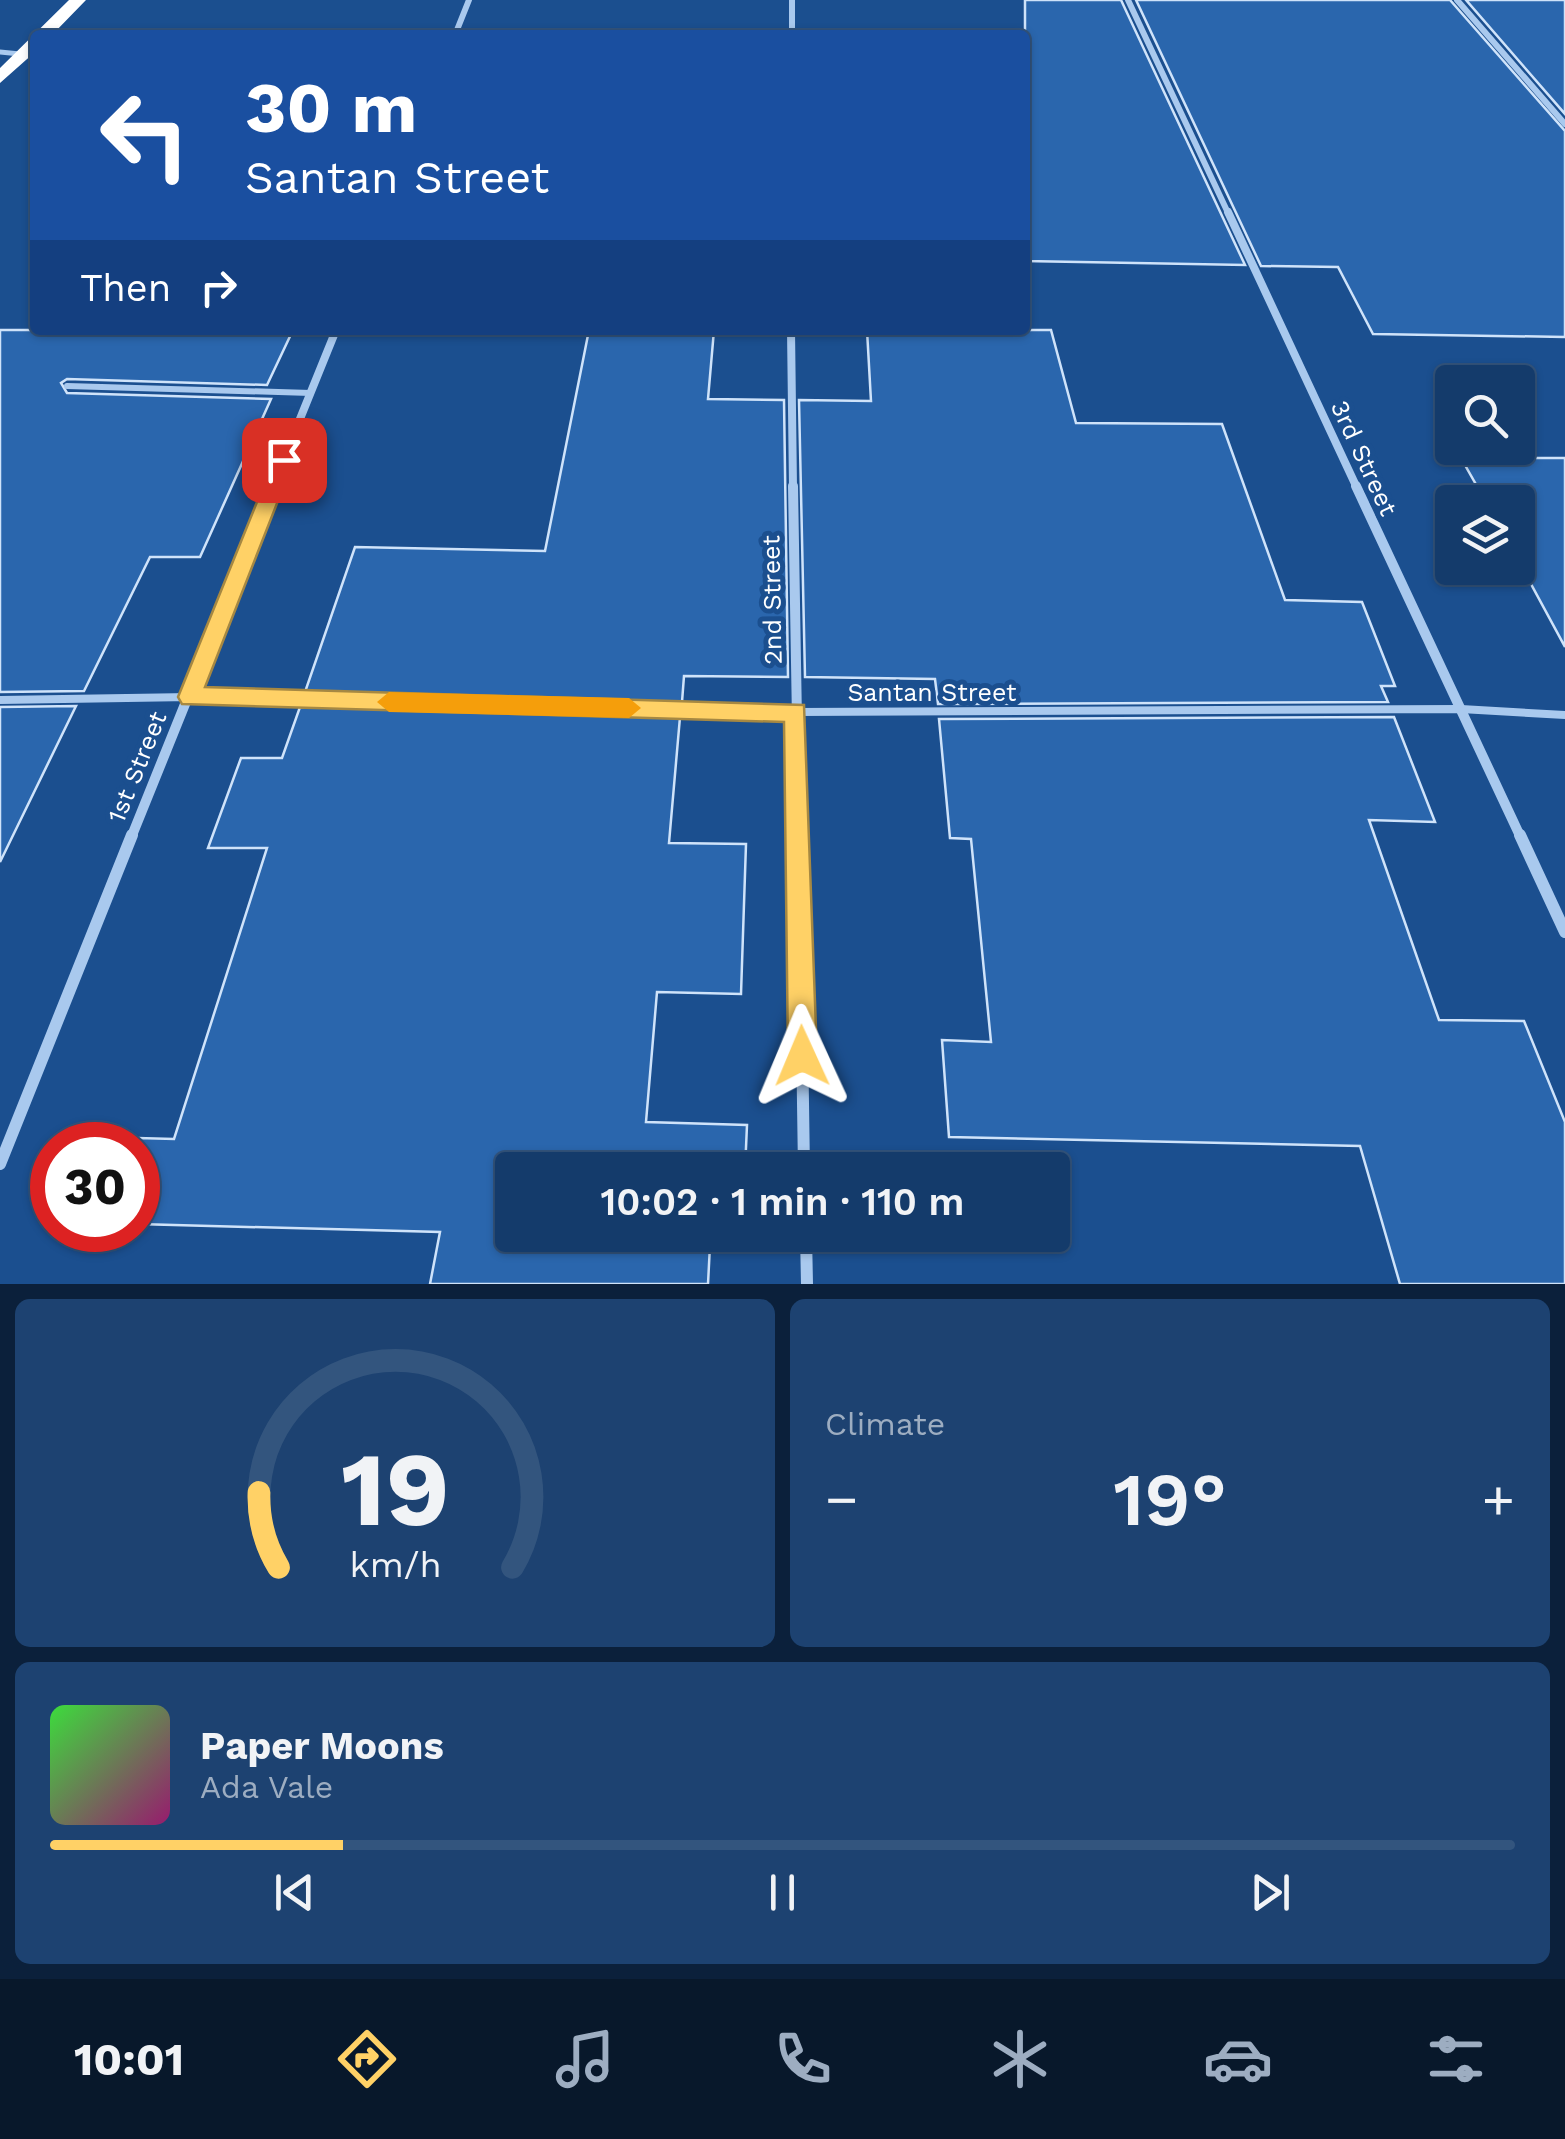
<!DOCTYPE html>
<html lang="en">
<head>
<meta charset="utf-8">
<style>
	body { margin:0; font-family:"Work Sans",sans-serif; background:#1d4271; color:#f1f3f6; height:100vh; display:flex; flex-direction:column; font-size:38px; white-space:nowrap }
	* { box-sizing:border-box; margin:0 }
	p { font-size:32px; color:#9dadc1 }
	.icon { flex:none; width:55px; height:55px; fill:none; stroke:currentColor; stroke-width:2; stroke-linecap:round; stroke-linejoin:round }
	.map { position:relative; height:1284px; overflow:hidden }
	.panel { display:flex; flex-direction:column; gap:15px; padding:15px; background:#0b203b; flex:1 }
	.panel>* { flex:none }
	.banner { position:absolute; left:30px; top:30px; width:1000px; height:305px; border-radius:10px; box-shadow:0 2px 8px #0004,0 0 0 2px #33557e; background:#1a4fa0; color:#fff; overflow:hidden }
	.controls { position:absolute; left:1435px; top:365px; display:grid; gap:20px }
	.controls a { display:grid; place-items:center; width:100px; height:100px; border-radius:10px; background:#143b6b; box-shadow:0 2px 8px #0004,0 0 0 2px #33557e; font-size:50px }
	.speed { position:absolute; left:30px; top:1122px; display:flex; gap:20px; font-size:50px; font-weight:700; text-align:center }
	.speed>* { display:grid; place-content:center; width:130px; height:130px; border-radius:50%; background:#143b6b; box-shadow:0 2px 8px #0004,0 0 0 2px #33557e; line-height:1 }
	.speed .limit { border:15px solid #d22; background:#fff; color:#111 }
	.pin { position:absolute; display:grid; place-items:center; width:85px; height:85px; color:#fff; margin:-42px; border-radius:20px; box-shadow:0 5px 15px #0006 }
	.me { position:absolute; width:110px; margin:-55px; rotate:359deg; stroke-linejoin:round; filter:drop-shadow(0 0 8px #0008) }
	.turn { display:flex; align-items:center; gap:35px; height:210px; padding:0 50px; font-size:45px }
	.turn .icon { width:130px; height:130px; stroke-width:2.5 }
	.turn b { display:block; font-size:70px; line-height:85px }
	.then { display:flex; align-items:center; height:95px; padding:0 50px; background:#0003; gap:20px; font-size:38px }
	.big { font-size:75px; font-weight:600; line-height:1.1 }
	.panel .card { flex:1; display:flex; flex-direction:column; justify-content:center; gap:15px; min-width:0; padding:0 35px; border-radius:15px; background:#1d4271 }
	.panel .dial { align-items:center; gap:0 }
	.dial svg { height:260px; overflow:visible; fill:none; stroke:#33557e; stroke-width:7; stroke-linecap:round; text-anchor:middle }
	.dial text { fill:#f1f3f6; stroke:none }
	.song { display:flex; align-items:center; gap:30px }
	.cover { width:120px; height:120px; border-radius:15px; background:linear-gradient(135deg,hsl(120 70% 55%),hsl(320 70% 35%)) }
	.played { height:10px; border-radius:5px; background:linear-gradient(90deg,#ffd166 20%,#33557e 20%) }
	.keys { display:flex; justify-content:space-around; direction:ltr }
	.heat { display:flex; justify-content:space-between; align-items:center; font-size:55px; direction:ltr }
	.panel .tiles { flex:1; display:grid; gap:15px; grid-template-columns:1fr 1fr }
	.card:last-child { grid-column:span 2 }
	.trip { position:absolute; left:495px; top:1152px; width:575px; height:100px; border-radius:10px; background:#143b6b; box-shadow:0 2px 8px #0004,0 0 0 2px #33557e; font-weight:600; line-height:100px; text-align:center }
	.tabs { display:flex; height:160px; justify-content:space-around; align-items:center; background:#08182b; color:#9dadc1 }
	.tabs .icon { width:70px; height:70px }
	.tabs .selected { color:#ffd166 }
	.tabs b { font-size:45px; color:#f1f3f6 }
	.map>svg:first-child { display:block }
	.building { fill:#2a66ad; stroke:#cfe3fa; stroke-width:2.5 }
	.lines { fill:none; stroke-linecap:round; stroke-linejoin:round }
	.lane-far2 { stroke:#a9c9ee; stroke-width:5 }
	.lane-far1 { stroke:#a9c9ee; stroke-width:6 }
	.lane { stroke:#a9c9ee; stroke-width:8 }
	.street-far3 { stroke:#a9c9ee; stroke-width:6 }
	.street-far2 { stroke:#a9c9ee; stroke-width:8 }
	.street-far1 { stroke:#a9c9ee; stroke-width:10 }
	.street { stroke:#a9c9ee; stroke-width:12 }
	.highway { fill:#fff; fill-rule:evenodd }
	.route { fill:#ffd166; stroke:#a68842; stroke-width:2.5 }
	.slow { fill:#f59e0b }
	.labels { text-anchor:middle; dominant-baseline:central; stroke-width:10; stroke-linejoin:round; paint-order:stroke }
	.street-label { font-size:25px; fill:#fff; stroke:#1b4f8f }
</style>
</head>
<body>
<div class="map">
<svg width="1565" height="1284" viewBox="0 0 1565 1284">
	<rect width="100%" height="100%" fill="#1b4f8f"/>
	<g class="building">
		<polygon points="1025,0 1121,0 1245,265 1025,261"/>
		<polygon points="1136,0 1450,0 1565,131 1565,337 1373,334 1338,267 1261,266"/>
		<polygon points="1466,0 1565,0 1565,114"/>
		<polygon points="0,330 293,330 267,385 67,379 61,383 67,393 271,399 200,557 150,557 84,691 0,692"/>
		<polygon points="589,330 714,330 708,399 784,400 788,677 684,676 682,702 305,692 355,547 545,551"/>
		<polygon points="867,330 1051,330 1076,423 1222,424 1285,600 1362,602 1395,686 1381,686 1388,702 938,704 935,679 805,677 799,400 871,401"/>
		<polygon points="1461,458 1565,458 1565,647 1518,560 1518,502 1486,502"/>
		<polygon points="76,706 0,862 0,707"/>
		<polygon points="300,707 680,717 669,843 746,844 741,994 657,992 646,1122 747,1125 745,1170 512,1170 512,1235 743,1235 743,1246 710,1245 708,1284 430,1284 440,1232 138,1224 138,1138 174,1139 267,848 208,848 241,758 282,758"/>
		<polygon points="1394,717 1435,822 1369,820 1439,1020 1524,1021 1565,1122 1565,1284 1400,1284 1360,1146 949,1137 942,1040 991,1042 971,839 950,838 939,719"/>
	</g>
	<g class="lines">
		<polyline class="lane-far2" points="0,52 20,54"/>
		<polyline class="lane-far1" points="67,386 311,393"/>
		<polyline class="lane" points="0,700 190,697 796,712 1461,709 1565,715"/>
		<g class="street-far3">
			<polyline points="792,0 792,35"/>
			<polyline points="1128,0 1229,215"/>
			<polyline points="1457,0 1565,124"/>
			<polyline points="455,35 469,0"/>
		</g>
		<g class="street-far2">
			<polyline points="1228,212 1357,488"/>
			<polyline points="791,330 793,488"/>
			<polyline points="272,488 336,330"/>
		</g>
		<g class="street-far1">
			<polyline points="793,486 799,838"/>
			<polyline points="1356,486 1521,838"/>
			<polyline points="131,838 273,486"/>
		</g>
		<g class="street">
			<polyline points="799,835 804,1170"/>
			<polyline points="1520,835 1565,932"/>
			<polyline points="0,1164 132,835"/>
			<polyline points="806,1235 807,1284"/>
		</g>
		<polygon class="highway" points="69,0 86,0 52,35 35,35 35,52 0,83 0,68"/>
	</g>
	<polygon class="route" points="284,453 294,460 205,687 804,705 817,1056 813,1066 802,1070 792,1066 788,1056 784,722 182,704 178,697 274,460"/>
	<polygon class="slow" points="389,692 629,698 641,708 629,718 389,712 377,702"/>
	<g class="labels">
		<g class="street-label">
			<text transform="translate(1364 458) rotate(65)">3rd Street</text>
			<text transform="translate(772 600) rotate(-91)">2nd Street</text>
			<text x="932" y="692">Santan Street</text>
			<text transform="translate(137 767) rotate(-68)">1st Street</text>
		</g>
	</g>
</svg>
<div class="controls">
<a><svg class="icon" aria-label="search" viewBox="0 0 24 24"><circle cx="10" cy="10" r="6"/><path d="M15 15l6 6"/></svg></a>
<a><svg class="icon" aria-label="layers" viewBox="0 0 24 24"><path d="M12 4l9 5-9 5-9-5zM3 14l9 5 9-5"/></svg></a>
</div>
<div class="speed"><div class="limit">30</div></div>
<div class="pin" style="left:284px;top:460px;background:#d93025"><svg class="icon" aria-label="arrive" viewBox="0 0 24 24"><path d="M6 21V4h12l-3 4 3 4H6"/></svg></div>
<svg class="me" style="left:802px;top:1056px" viewBox="-20 -20 40 40"><path d="M0-17L14 15 0 8-14 15z" fill="#ffd166" stroke="#fff" stroke-width="4"/></svg>
<div class="trip">10:02 · 1 min · 110 m</div>
<div class="banner">
<div class="turn"><svg class="icon" aria-label="left" viewBox="0 0 24 24"><path d="M17 20v-9H6M10 6l-5 5 5 5"/></svg><div><b>30 m</b>Santan Street</div></div>
<div class="then">Then<svg class="icon" aria-label="right" viewBox="0 0 24 24"><path d="M7 20v-9h11M14 6l5 5-5 5"/></svg></div>
</div>
</div>
<section class="panel">
<div class="tiles">
<div class="card dial"><svg viewBox="0 0 100 80">
<path d="M14 69A42 42 0 1 1 86 69"/>
<path d="M14 69A42 42 0 0 1 8 46" stroke="#ffd166"/>
<text x="50" y="56" font-size="32" font-weight="700">19</text>
<text x="50" y="72" font-size="11">km/h</text>
</svg></div>
<div class="card"><p>Climate</p>
<div class="heat"><a>−</a><b class="big">19°</b><a>+</a></div>
</div>
<div class="card">
<div class="song"><i class="cover"></i><div><b>Paper Moons</b><p>Ada Vale</p></div></div>
<div class="played"></div>
<div class="keys"><svg class="icon" aria-label="previous" viewBox="0 0 24 24"><path d="M18 5L8 12l10 7zM5 5v14"/></svg><svg class="icon" aria-label="pause" viewBox="0 0 24 24"><path d="M8 5v14M16 5v14"/></svg><svg class="icon" aria-label="next" viewBox="0 0 24 24"><path d="M6 5l10 7-10 7zM19 5v14"/></svg></div>
</div>
</div>
</section>
<nav class="tabs">
<b>10:01</b>
<svg class="icon selected" aria-label="directions" viewBox="0 0 24 24"><path d="M12 3l9 9-9 9-9-9zM9 14v-3h6M13 9l2 2-2 2"/></svg>
<svg class="icon" aria-label="music" viewBox="0 0 24 24"><path d="M9 18V5l10-2v13"/><circle cx="6" cy="18" r="3"/><circle cx="16" cy="16" r="3"/></svg>
<svg class="icon" aria-label="phone" viewBox="0 0 24 24"><path d="M5 4h4l2 5-3 2q2 4 5 5l2-3 5 2v4C11 20 4 13 5 4z"/></svg>
<svg class="icon" aria-label="climate" viewBox="0 0 24 24"><path d="M12 3v18M4 7l16 10M4 17L20 7"/></svg>
<svg class="icon" aria-label="car" viewBox="0 0 24 24"><path d="M5 17H2v-5l4-1 3-4h7l3 4 3 1v5h-3M9 17h6M6 11h13"/><circle cx="7" cy="17" r="2"/><circle cx="17" cy="17" r="2"/></svg>
<svg class="icon" aria-label="filters" viewBox="0 0 24 24"><path d="M4 7h16M4 17h16"/><circle cx="9" cy="7" r="2"/><circle cx="15" cy="17" r="2"/></svg>
</nav>
</body>
</html>
